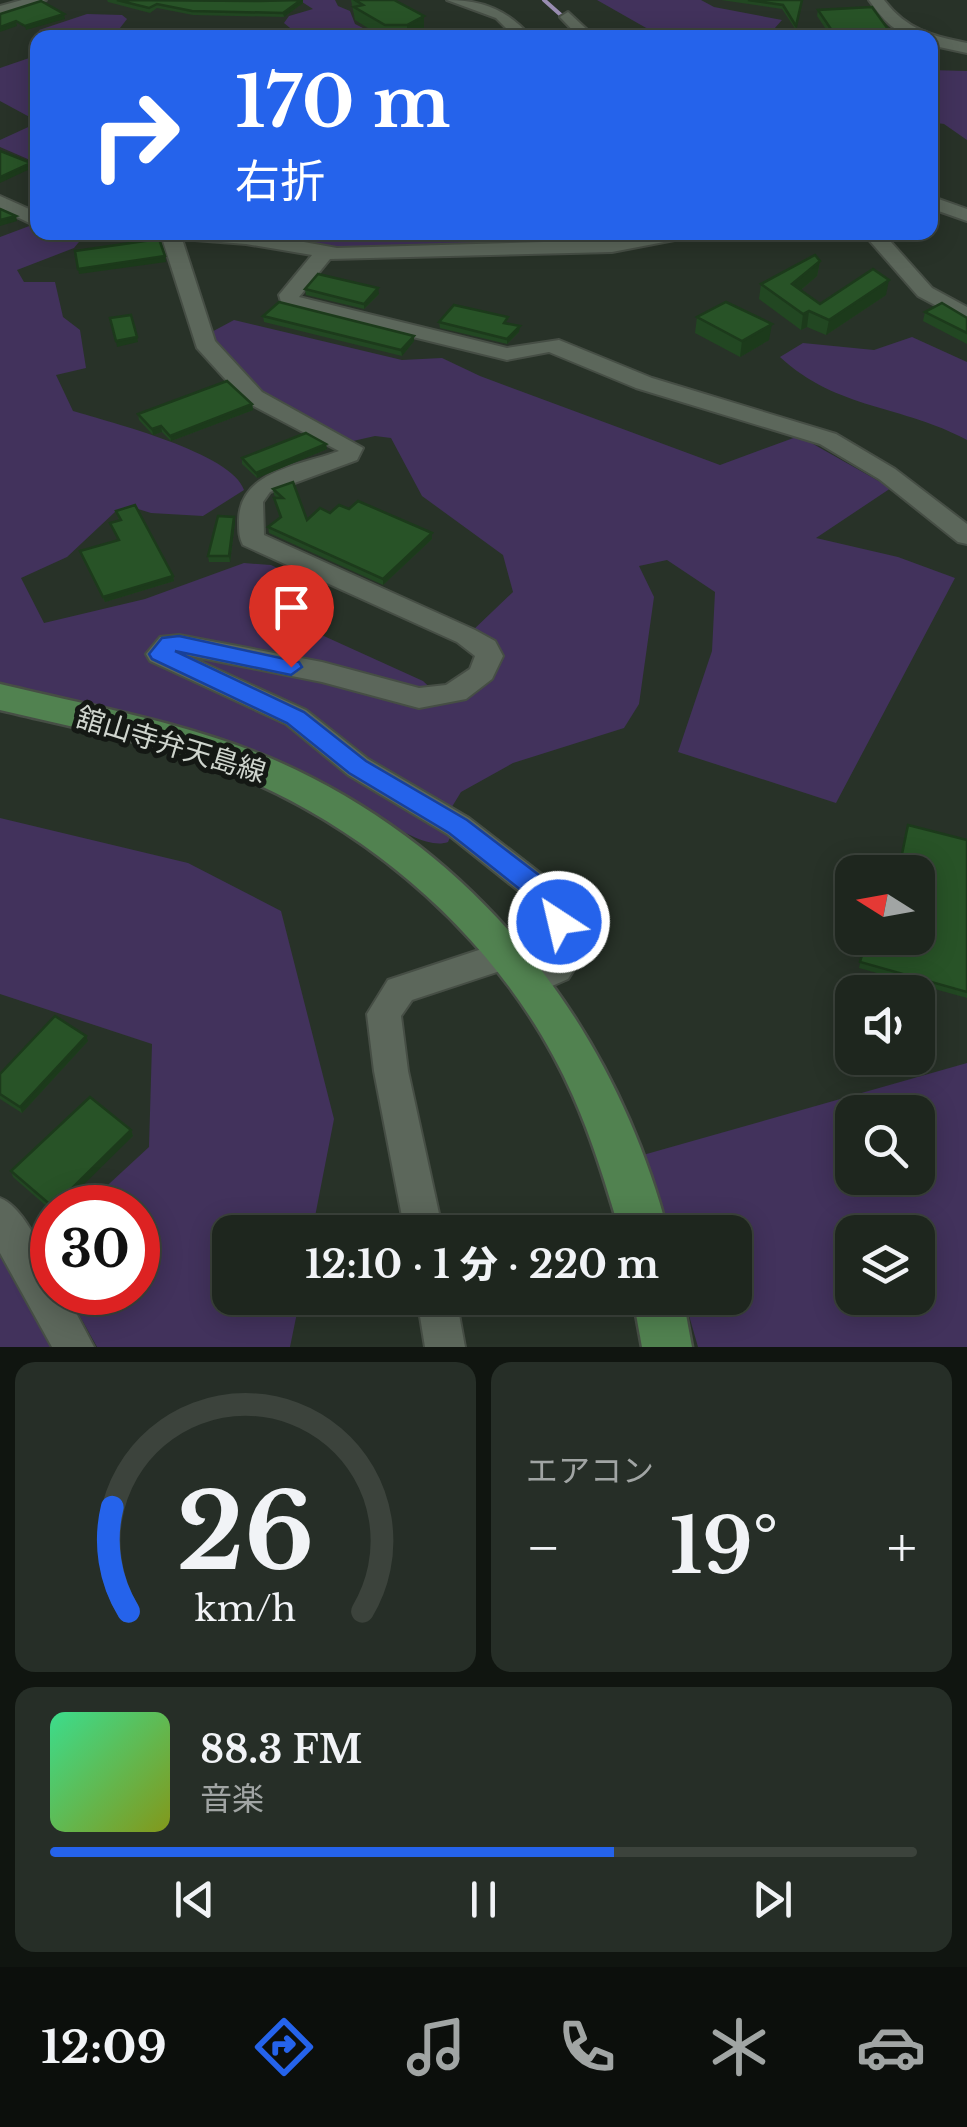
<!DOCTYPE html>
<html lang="ja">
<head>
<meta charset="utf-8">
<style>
	body { margin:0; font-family:"Libre Baskerville","Noto Sans JP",serif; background:#262e27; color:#f1f3f6; height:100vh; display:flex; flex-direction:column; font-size:38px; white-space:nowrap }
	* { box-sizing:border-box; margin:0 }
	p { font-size:32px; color:#a1a5a4 }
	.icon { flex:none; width:55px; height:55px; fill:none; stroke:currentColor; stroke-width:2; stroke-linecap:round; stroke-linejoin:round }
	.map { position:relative; height:1347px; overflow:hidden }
	.sheet { display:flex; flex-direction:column; gap:15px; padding:15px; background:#101510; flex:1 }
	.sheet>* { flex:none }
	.hud { position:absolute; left:30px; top:30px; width:908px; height:210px; border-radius:20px; box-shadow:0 5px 25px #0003,0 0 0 2px #3c433c; background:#2563eb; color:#fff; overflow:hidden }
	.needle { width:65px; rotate:281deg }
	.fabs { position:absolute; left:835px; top:855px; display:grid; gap:20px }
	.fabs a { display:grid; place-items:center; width:100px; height:100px; border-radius:20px; background:#1e261e; box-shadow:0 5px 25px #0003,0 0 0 2px #3c433c; font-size:50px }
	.speed { position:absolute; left:30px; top:1185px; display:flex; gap:20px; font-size:50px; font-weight:700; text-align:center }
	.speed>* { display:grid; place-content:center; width:130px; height:130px; border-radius:50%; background:#1e261e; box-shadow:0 5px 25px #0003,0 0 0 2px #3c433c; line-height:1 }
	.speed .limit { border:15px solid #d22; background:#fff; color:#111 }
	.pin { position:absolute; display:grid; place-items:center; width:85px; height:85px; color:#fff; margin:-102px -42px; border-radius:50% 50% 50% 0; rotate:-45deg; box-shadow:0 0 10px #0007 }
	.pin .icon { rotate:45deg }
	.me { position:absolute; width:110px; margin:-55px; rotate:325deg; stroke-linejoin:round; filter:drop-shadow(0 0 8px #0008) }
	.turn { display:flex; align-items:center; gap:35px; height:210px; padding:0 40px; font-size:45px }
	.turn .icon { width:130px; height:130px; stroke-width:2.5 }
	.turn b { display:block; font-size:70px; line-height:85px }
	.big { font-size:75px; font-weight:800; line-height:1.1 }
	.sheet .widget { flex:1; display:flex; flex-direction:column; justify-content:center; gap:15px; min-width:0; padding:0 35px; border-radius:20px; background:#262e27 }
	.sheet .dial { align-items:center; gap:0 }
	.dial svg { height:260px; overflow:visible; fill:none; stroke:#3c433c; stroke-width:7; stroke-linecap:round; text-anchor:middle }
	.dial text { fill:#f1f3f6; stroke:none }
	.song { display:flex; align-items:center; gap:30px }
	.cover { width:120px; height:120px; border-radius:15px; background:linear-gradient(135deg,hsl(150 70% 55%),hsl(70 70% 35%)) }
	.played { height:10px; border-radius:5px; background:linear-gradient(90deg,#2563eb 65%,#3c433c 65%) }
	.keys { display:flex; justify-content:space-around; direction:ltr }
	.heat { display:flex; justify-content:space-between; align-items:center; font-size:55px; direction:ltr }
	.sheet .tiles { flex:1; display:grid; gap:15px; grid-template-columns:1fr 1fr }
	.widget:last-child { grid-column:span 2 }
	.trip { position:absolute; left:212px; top:1215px; width:540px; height:100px; border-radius:20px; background:#1e261e; box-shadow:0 5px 25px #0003,0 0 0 2px #3c433c; font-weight:800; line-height:100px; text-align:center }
	.menu { display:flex; height:160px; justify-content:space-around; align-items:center; background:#0c0f0c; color:#a1a5a4 }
	.menu .icon { width:70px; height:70px }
	.menu .selected { color:#2563eb }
	.menu b { font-size:45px; color:#f1f3f6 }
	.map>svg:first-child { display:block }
	.green { fill:#42325c; fill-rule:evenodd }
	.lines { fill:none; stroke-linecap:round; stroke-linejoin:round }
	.stream { stroke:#998db1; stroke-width:4 }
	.minor-casing { stroke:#464e45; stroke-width:4 }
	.major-casing { stroke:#464e45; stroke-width:5 }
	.minor { fill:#5c675b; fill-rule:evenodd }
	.major { fill:#518250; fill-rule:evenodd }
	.wall { fill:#224722 }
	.shaded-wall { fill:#1c3a1b }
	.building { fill:#285327; stroke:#1c3a1b; stroke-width:2.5 }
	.route { fill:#2563eb; stroke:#184099; stroke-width:2.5 }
	.labels { text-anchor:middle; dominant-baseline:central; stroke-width:10; stroke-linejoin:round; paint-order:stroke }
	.street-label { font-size:28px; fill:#cfd5ce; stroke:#141814 }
</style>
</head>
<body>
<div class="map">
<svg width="967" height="1347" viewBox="0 0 967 1347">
	<rect width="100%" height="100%" fill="#283228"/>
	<g class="green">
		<polygon points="299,0 335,0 338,6 350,11 355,24 381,37 301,37 284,23 289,16 313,9"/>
		<polygon points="597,0 701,0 714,7 782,20 767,37 656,37 648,29"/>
		<polygon points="87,14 122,15 127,19 113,37 43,37 39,30"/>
		<polygon points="37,42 37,121 0,101 0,68 35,56"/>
		<polygon points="930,70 967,71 967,140 944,124 930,122"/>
		<polygon points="37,123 37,163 0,147 0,140"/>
		<path d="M 32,225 L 37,225 L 38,232 L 77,233 L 83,237 L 74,248 L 17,270 L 24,282 L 55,282 L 63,317 L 80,330 L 86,368 L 56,375 L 73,411 C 109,422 233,453 244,490 L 203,516 L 151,513 L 138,509 L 116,511 L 67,557 L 21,578 L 44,623 L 145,599 L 244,563 L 271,565 L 319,588 L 316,603 L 299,622 L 304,627 L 423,681 L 440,697 L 489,674 L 470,633 L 513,592 L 503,555 L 422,496 L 391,438 L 375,436 L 353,441 L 269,402 L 206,335 L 234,320 L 402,360 L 442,358 L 480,376 L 720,465 L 799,436 L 891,488 L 816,538 L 898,557 L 955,578 L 836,803 L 678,752 L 712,651 L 715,592 L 667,560 L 639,566 L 654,597 L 639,704 L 624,728 L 513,763 L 461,792 L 450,810 L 452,833 L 448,842 C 419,853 356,799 328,784 C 227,730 111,710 0,683 L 0,237 Z"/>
		<polygon points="581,232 576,240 565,243 337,251 195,233"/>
		<path d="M 912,337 L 967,362 L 967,440 C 903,405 837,410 780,357 L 803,343 L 874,350 Z"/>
		<polygon points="0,818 188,863 281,911 334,1119 312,1232 230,1232 230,1298 300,1298 290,1347 97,1347 67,1293 138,1292 138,1208 84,1207 149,1147 152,1044 0,994"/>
		<path d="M 967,1063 L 967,1347 L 698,1347 L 684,1298 L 735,1298 L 735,1232 L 665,1232 L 643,1155 ZM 852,1112 L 918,1112 L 918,1178 L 852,1178 ZM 852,1232 L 918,1232 L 918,1298 L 852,1298 Z"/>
		<polygon points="0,1214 62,1347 0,1347"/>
	</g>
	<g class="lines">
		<polyline class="stream" points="544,0 562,16"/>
		<defs>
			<g id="minor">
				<polygon points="22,0 46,0 0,16 0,6"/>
				<path d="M 447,0 C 483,0 508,10 532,38 L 516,38 L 496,18 Z"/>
				<path d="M 869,0 L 884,0 C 907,30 932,36 967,43 L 967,53 L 930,45 L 930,38 C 899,38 886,24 869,0 Z"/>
				<polygon points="568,12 596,38 580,38 560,17"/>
				<polygon points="0,196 38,213 38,227 0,209"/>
				<polygon points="930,196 967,209 967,221 930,208"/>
				<path d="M 151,232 L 248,232 L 337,248 L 612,240 L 652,232 L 694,232 L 685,238 L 612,252 L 330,259 L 299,297 L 507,348 L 559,340 L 652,378 L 836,434 L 895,469 L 967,524 L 967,544 L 958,542 L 879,479 L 820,444 L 636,388 L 549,352 L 507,360 L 282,305 L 279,295 L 312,255 L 246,244 L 182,239 L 215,341 L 262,392 L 363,448 L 357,460 L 270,492 L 263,502 L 264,535 L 475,630 L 495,641 L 503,656 L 492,679 L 466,699 L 419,708 L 322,682 L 186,655 L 306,710 L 368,759 L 469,818 L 557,886 L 572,910 L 584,954 L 568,979 L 529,996 L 517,992 L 512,982 C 520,966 540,965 551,951 L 535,904 L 447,834 L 348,775 L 286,724 L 150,661 L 146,654 L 160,637 L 179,635 L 322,662 L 419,688 L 446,685 L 470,669 L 475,656 L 457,642 L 243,545 C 239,537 239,531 239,522 C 238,471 299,466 339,451 L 246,402 L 197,348 L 162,238 Z"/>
				<polygon points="862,232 882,232 932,288 967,307 967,322 918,296"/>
				<polygon points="509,940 521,944 525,954 521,964 412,1000 401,1016 408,1071 443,1232 405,1232 374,1071 367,1014 388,980"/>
				<path d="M 0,1198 C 26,1208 52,1265 52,1292 L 65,1292 L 94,1347 L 52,1347 L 0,1253 Z"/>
				<polygon points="417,1298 456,1298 465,1347 425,1347"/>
			</g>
			<g id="major">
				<path d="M 0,684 C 90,706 184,722 270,758 C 472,845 613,1021 668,1232 L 620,1232 C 606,1186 593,1141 573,1096 C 506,944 368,823 213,766 C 144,741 71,727 0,710 Z"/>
				<polygon points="633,1298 683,1298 692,1347 642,1347"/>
			</g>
		</defs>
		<use href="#minor" class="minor-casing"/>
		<use href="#major" class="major-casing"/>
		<use href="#minor" class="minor"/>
		<use href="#major" class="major"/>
	</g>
	<g class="wall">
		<polygon points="107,0 257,0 303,3 284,17 193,15 157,8 150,13 108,2"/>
		<polygon points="351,0 394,0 424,16 424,30 410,38 384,38 355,20"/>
		<polygon points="721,0 802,0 796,30 782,9"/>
		<polygon points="818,10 893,36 892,38 832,38 817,16"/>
		<polygon points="820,261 817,276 801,290 820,304 886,295 826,335 807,327 801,330 759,299 761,284"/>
		<polygon points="305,289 379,294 364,309 306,295"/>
		<polygon points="925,312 967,318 967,344 923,321"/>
		<polygon points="263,316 414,336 414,341 402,356 264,322"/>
		<polygon points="697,317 769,340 740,357 695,333"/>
		<polygon points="439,322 508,323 519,332 507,344 440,328"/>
		<polygon points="252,404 253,410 171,441 162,432 153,435 139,420 138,414"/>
		<polygon points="327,449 257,478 242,464 242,458"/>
		<polygon points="273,489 307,520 349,509 432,533 432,539 383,585 269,533 268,527 280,518 274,498 277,498 274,495"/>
		<polygon points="116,511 173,576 174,581 105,602 82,557 80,551 118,540 110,523 119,520"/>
		<polygon points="234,517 235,522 230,562 209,562 208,556"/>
		<polygon points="967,840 967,998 859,968 866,938 901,859"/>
		<polygon points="88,1041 22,1113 0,1099 0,1074"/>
		<polygon points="131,1130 133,1136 52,1208 52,1211 13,1177 11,1171"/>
	</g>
	<g class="shaded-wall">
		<polygon points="301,0 303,0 303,3 284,17 283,13"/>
		<polygon points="64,14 65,19 26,30 25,26"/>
		<polygon points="424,16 424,30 407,38 407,25"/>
		<polygon points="16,21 17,26 0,32 0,27"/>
		<polygon points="31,163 32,168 0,183 0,177"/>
		<polygon points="16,216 17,221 0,226 0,220"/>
		<polygon points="165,256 166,262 79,274 78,269"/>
		<polygon points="820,261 817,276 790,299 792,284"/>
		<polygon points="889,280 886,295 826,335 829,320"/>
		<polygon points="378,288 379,294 364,309 364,304"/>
		<polygon points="809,311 807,327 801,330 803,314"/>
		<polygon points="772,324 769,340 740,357 742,341"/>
		<polygon points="520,326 519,332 507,344 507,339"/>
		<polygon points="414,336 414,341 402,356 401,350"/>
		<polygon points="137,337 138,342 117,347 116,341"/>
		<polygon points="252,404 253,410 171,441 170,436"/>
		<polygon points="161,426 162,432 153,435 152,429"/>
		<polygon points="326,444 327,449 257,478 256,473"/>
		<polygon points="234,517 235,522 230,562 229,556"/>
		<polygon points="432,533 432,539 383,585 383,579"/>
		<polygon points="173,576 174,581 105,602 103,597"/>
		<polygon points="86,1036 88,1041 22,1113 20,1107"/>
		<polygon points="131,1130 133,1136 60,1208 53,1208"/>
	</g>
	<g class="building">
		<polygon points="117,0 260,1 301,0 283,13 192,11 157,4 149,8"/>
		<polygon points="355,0 394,0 424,16 407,25 385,25 354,7 363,5"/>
		<polygon points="748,0 802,0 796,26 783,5"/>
		<polygon points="41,1 64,14 25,26 16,21 0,27 0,14"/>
		<polygon points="872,7 893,36 837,38 818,10"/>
		<polygon points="0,151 31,163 0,177"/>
		<polygon points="0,209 16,216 0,220"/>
		<polygon points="159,239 165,256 78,269 75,251"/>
		<polygon points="815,255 820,261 792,284 820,304 873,269 889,280 829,320 809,311 803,314 761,284"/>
		<polygon points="318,274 378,288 364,304 305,289"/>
		<polygon points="279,302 414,336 401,350 263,316"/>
		<polygon points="726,302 772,324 742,341 697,317"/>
		<polygon points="942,303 967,318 967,333 925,312"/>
		<polygon points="454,305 508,317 504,323 520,326 507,339 439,322"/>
		<polygon points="131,315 137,337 116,341 110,318"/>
		<polygon points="227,381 252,404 170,436 161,426 152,429 138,414"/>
		<polygon points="306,433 326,444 256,473 242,458"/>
		<polygon points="293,482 307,520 320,508 330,513 339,505 349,509 358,501 432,533 383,579 268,527 281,517 274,498 283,498 273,489"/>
		<polygon points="135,505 173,576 103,597 80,551 119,540 110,523 121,520 116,511"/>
		<polygon points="218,516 234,517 229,556 208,556"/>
		<polygon points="908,825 967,840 967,992 860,962 867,938 918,938 918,872 883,872 887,855 901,859"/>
		<polygon points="55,1016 86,1036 20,1107 0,1094 0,1074"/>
		<polygon points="90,1097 131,1130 53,1207 11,1171"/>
	</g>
	<polygon class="route" points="179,636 299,662 302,667 291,675 175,651 304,712 366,761 467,820 556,888 572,922 568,929 559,933 549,929 536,902 449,833 349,773 287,723 152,659 149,654 162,638"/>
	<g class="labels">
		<g class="street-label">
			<text transform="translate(171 745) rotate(17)">舘山寺弁天島線</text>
		</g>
	</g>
</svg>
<div class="fabs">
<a><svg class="needle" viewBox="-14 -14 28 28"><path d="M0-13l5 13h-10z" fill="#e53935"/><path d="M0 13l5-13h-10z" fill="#a1a5a4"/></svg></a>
<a><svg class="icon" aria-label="sound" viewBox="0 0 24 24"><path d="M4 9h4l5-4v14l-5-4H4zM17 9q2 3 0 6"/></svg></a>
<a><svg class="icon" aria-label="search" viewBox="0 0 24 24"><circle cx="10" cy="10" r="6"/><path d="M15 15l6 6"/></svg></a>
<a><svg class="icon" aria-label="layers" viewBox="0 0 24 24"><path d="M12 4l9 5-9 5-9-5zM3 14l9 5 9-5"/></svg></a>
</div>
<div class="speed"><div class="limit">30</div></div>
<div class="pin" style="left:291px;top:667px;background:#d93025"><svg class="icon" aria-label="arrive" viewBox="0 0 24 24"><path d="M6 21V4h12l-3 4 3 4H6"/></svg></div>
<svg class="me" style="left:559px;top:922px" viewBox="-20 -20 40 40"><circle r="17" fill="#2563eb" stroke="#fff" stroke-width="3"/><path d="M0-11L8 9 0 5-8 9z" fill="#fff"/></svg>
<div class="trip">12:10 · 1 分 · 220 m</div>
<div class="hud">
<div class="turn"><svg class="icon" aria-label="right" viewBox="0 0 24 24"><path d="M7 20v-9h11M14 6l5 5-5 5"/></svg><div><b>170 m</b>右折</div></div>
</div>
</div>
<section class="sheet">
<div class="tiles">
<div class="widget dial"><svg viewBox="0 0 100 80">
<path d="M14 69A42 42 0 1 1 86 69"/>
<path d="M14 69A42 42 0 0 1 9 37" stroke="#2563eb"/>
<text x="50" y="56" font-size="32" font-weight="700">26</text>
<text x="50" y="72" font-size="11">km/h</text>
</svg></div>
<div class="widget"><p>エアコン</p>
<div class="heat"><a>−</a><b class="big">19°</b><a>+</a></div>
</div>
<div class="widget">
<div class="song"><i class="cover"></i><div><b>88.3 FM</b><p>音楽</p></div></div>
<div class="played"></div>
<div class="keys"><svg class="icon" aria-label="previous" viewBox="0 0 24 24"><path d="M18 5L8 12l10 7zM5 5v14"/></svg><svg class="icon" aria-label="pause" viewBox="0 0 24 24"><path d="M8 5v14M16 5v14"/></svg><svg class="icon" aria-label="next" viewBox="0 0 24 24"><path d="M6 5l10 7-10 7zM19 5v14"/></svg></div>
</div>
</div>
</section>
<nav class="menu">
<b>12:09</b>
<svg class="icon selected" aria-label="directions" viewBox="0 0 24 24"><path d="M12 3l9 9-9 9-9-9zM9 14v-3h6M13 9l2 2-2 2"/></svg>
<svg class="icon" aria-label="music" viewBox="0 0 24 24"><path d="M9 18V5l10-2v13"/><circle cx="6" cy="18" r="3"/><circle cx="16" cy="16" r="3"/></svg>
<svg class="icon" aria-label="phone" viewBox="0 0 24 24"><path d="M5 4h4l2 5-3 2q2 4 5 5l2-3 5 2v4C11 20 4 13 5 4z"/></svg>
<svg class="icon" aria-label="climate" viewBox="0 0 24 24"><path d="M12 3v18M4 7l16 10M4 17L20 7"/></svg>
<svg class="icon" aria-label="car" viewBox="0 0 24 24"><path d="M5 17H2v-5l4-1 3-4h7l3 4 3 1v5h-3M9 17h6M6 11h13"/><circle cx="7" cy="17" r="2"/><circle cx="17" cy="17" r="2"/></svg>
</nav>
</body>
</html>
